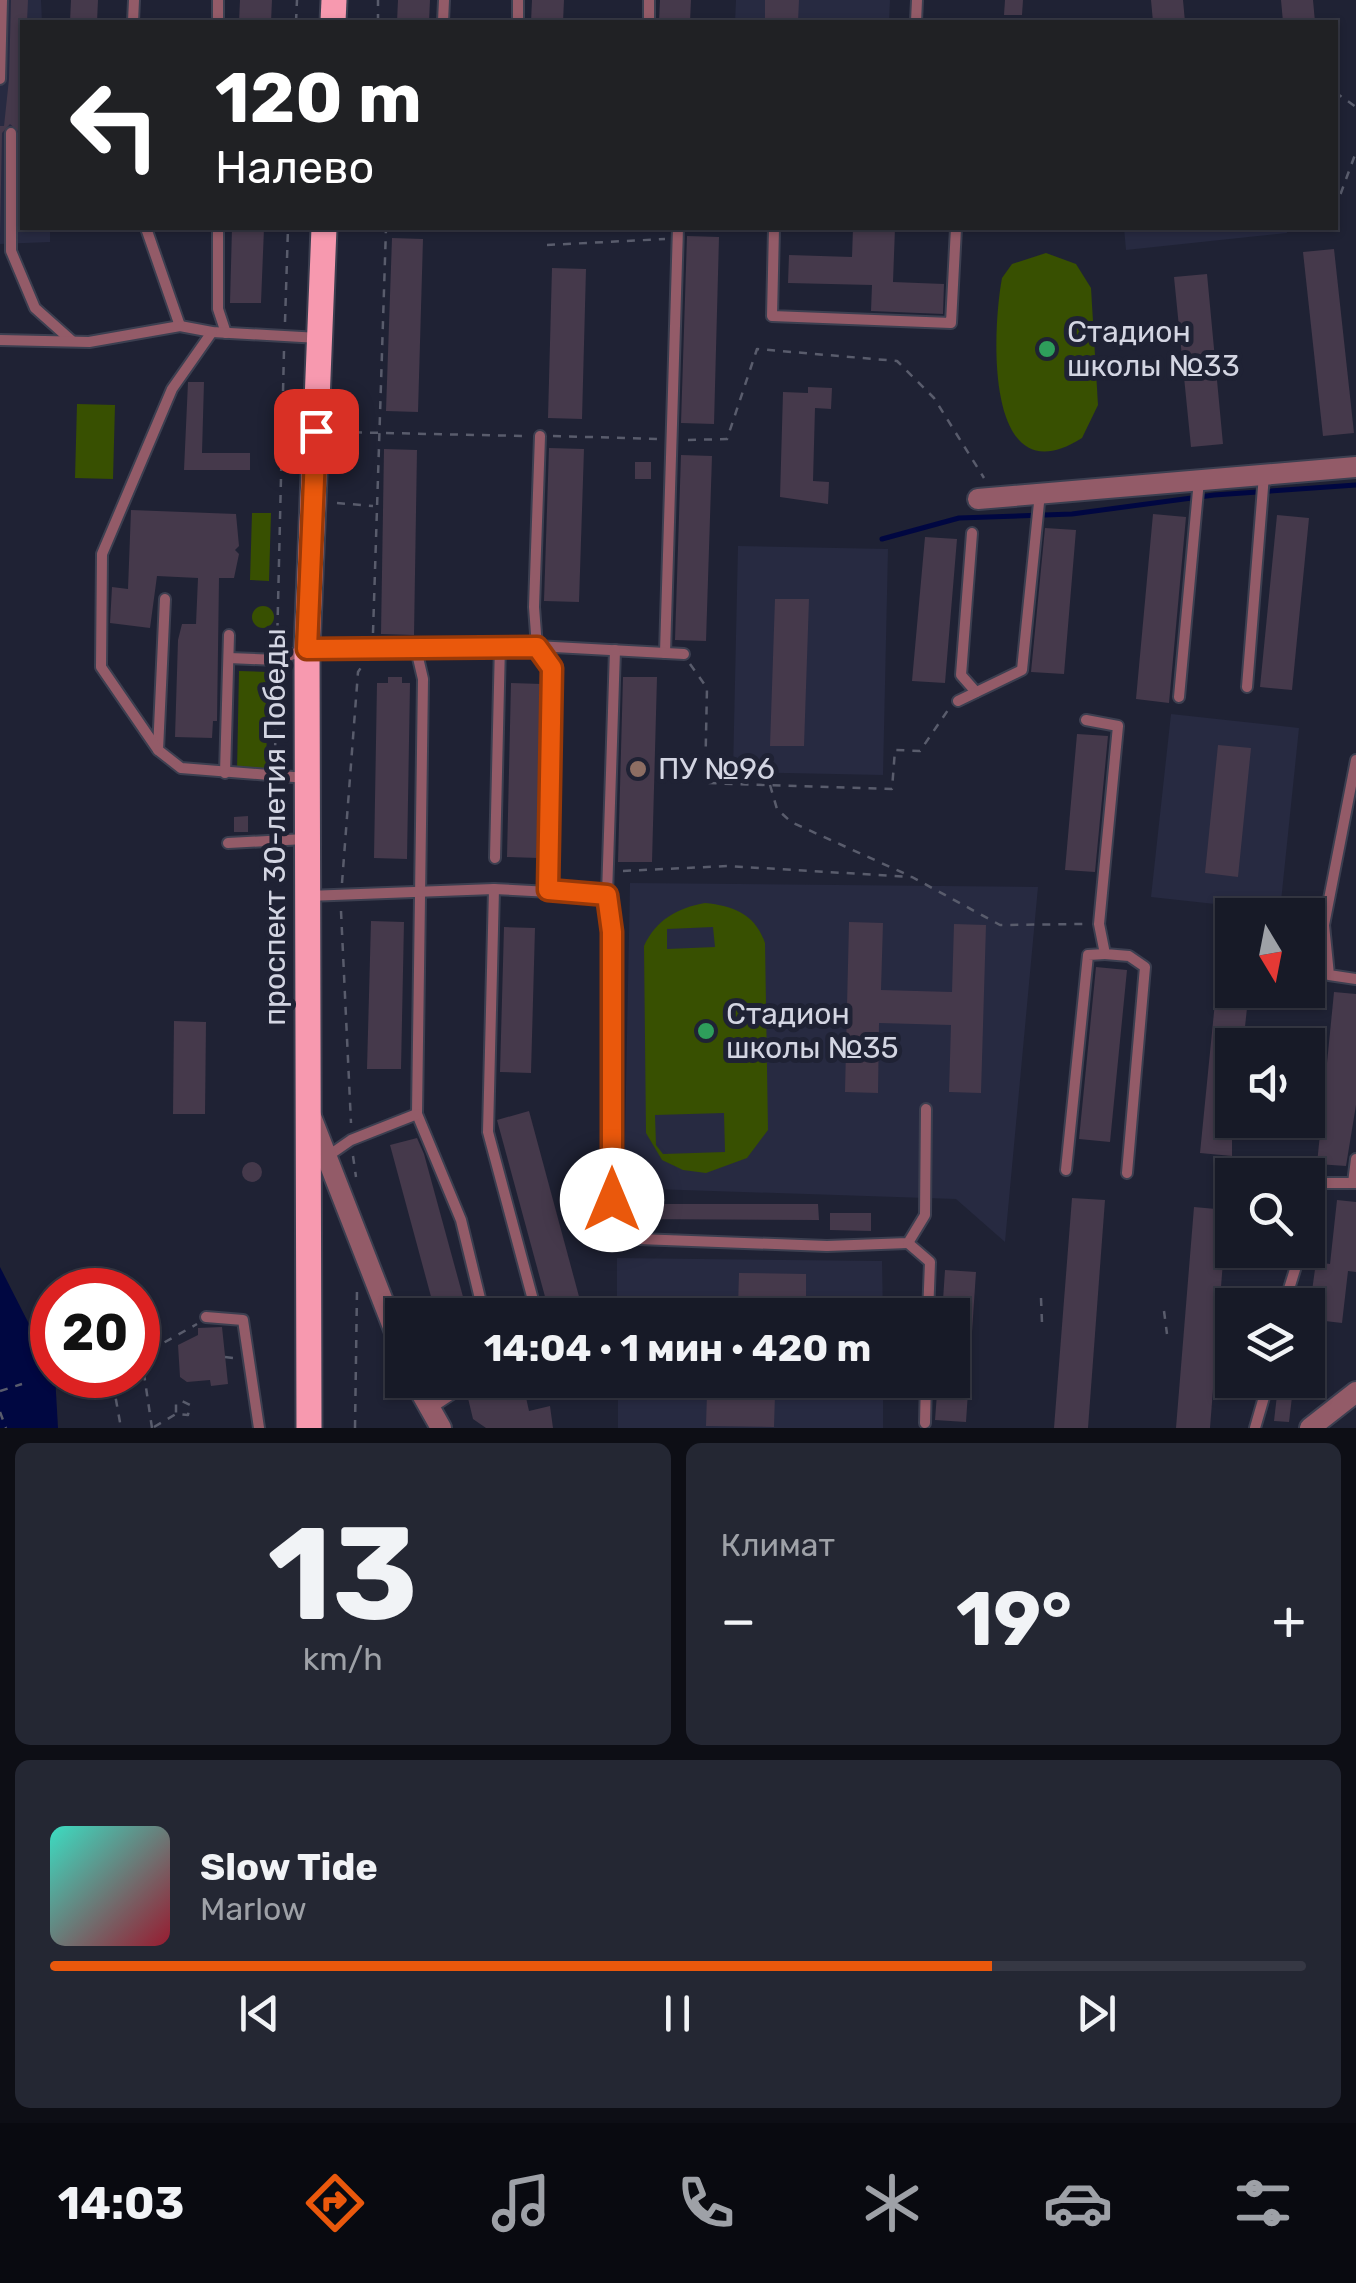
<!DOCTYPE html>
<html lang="ru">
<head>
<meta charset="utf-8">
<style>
	body { margin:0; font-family:Rubik,sans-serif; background:#242733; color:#f1f3f6; height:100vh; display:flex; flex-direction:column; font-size:38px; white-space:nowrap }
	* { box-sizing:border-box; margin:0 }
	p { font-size:32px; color:#9ea1a7 }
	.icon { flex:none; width:55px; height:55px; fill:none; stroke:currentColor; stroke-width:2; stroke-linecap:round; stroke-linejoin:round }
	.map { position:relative; height:1428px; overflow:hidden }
	.drawer { display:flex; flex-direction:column; gap:15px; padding:15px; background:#0d0e15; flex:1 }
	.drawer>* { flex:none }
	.guide { position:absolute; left:20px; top:20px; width:1318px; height:210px; border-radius:0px; box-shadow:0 2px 8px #0004,0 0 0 2px #363844; background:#202124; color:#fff; overflow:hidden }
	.needle { width:65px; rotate:170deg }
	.tools { position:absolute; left:1215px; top:898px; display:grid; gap:20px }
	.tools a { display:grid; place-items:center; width:110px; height:110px; border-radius:0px; background:#171a27; box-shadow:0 2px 8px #0004,0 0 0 2px #363844; font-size:50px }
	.speed { position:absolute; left:30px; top:1268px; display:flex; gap:20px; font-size:50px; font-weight:700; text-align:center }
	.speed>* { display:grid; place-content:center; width:130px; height:130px; border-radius:50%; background:#171a27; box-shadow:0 2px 8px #0004,0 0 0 2px #363844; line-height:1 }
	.speed .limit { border:15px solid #d22; background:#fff; color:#111 }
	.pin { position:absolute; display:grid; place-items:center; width:85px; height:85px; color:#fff; margin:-42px; border-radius:20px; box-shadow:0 5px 15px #0006 }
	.me { position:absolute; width:110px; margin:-55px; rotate:0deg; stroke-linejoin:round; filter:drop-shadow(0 0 8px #0008) }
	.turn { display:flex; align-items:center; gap:35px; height:210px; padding:0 30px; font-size:45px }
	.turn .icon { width:130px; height:130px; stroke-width:2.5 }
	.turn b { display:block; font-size:70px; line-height:85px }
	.big { font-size:75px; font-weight:700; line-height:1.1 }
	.drawer .tile { flex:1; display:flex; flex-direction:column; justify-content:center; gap:15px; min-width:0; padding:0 35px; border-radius:15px; background:#242733 }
	.drawer .dial { align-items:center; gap:0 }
	.dial b { font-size:130px; line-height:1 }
	.song { display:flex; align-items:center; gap:30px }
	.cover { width:120px; height:120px; border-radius:15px; background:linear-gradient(135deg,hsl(170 70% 55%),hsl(350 70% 35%)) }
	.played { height:10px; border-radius:5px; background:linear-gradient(90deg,#ea580c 75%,#363844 75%) }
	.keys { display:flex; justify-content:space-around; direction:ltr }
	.heat { display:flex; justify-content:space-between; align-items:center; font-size:55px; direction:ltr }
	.drawer .tiles { flex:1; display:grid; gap:15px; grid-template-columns:1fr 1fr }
	.tile:last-child { grid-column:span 2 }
	.trip { position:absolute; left:385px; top:1298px; width:585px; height:100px; border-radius:0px; background:#171a27; box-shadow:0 2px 8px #0004,0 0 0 2px #363844; font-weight:700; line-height:100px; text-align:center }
	.menu { display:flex; height:160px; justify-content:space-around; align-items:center; background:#090a10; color:#9ea1a7 }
	.menu .icon { width:70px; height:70px }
	.menu .on { color:#ea580c }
	.menu b { font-size:45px; color:#f1f3f6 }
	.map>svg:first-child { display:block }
	.built { fill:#272a41 }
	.green { fill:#385001; fill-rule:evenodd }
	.water { fill:#000741 }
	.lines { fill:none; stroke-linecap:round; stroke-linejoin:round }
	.stream { stroke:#000741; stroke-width:5 }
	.building { fill:#45394b }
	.service-casing { stroke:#3c3f50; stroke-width:14 }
	.minor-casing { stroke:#3c3f50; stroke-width:24 }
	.tertiary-casing { stroke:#3c3f50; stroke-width:24 }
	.primary-casing { stroke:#3c3f50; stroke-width:29 }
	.path { stroke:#595c6c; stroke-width:2.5; stroke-dasharray:8 8; stroke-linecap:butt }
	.service { stroke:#935b68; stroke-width:10 }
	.minor { stroke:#935b68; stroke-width:20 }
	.tertiary { stroke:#935b68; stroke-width:20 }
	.primary { stroke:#f799af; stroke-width:25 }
	.route-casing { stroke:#983908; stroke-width:25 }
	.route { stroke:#ea580c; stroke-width:18 }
	.leisure-dot { fill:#2e9e5b; stroke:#1f2234; stroke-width:4 }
	.education-dot { fill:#8d6e63; stroke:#1f2234; stroke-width:4 }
	.labels { text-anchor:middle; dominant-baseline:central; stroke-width:10; stroke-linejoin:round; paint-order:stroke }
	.poi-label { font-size:30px; fill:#d3d5e2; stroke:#1f2234; text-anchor:start }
	.street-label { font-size:30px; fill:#d3d5e2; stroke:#1f2234 }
</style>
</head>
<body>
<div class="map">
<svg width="1356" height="1428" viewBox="0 0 1356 1428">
	<rect width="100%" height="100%" fill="#1f2234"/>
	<g class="built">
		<polygon points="0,0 41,0 42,22 22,22 22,228 50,228 50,242 0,244"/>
		<polygon points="736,0 890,0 889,22 735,22"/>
		<polygon points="1124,228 1286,228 1287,233 1126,250"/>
		<polygon points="738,546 888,549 883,775 733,772"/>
		<polygon points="1171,714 1299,728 1280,911 1151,897"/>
		<polygon points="630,883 1038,887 1005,1242 956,1199 624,1188"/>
		<polygon points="617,1258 882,1261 883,1315 617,1315"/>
		<rect x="618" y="1380" width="265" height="48"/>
	</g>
	<g class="green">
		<path d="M 1046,253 L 1076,264 L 1091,288 L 1098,405 L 1082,438 C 984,500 992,331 1002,278 L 1012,264 Z"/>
		<polygon points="77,404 115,405 113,479 75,478"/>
		<polygon points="252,513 271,513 269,581 250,580"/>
		<circle cx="263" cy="617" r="11"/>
		<polygon points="239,671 268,672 266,773 237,772"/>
		<path d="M 705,903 C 734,906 755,914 765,943 L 768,1130 L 747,1158 L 706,1173 L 683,1170 L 662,1160 L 646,1133 L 644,946 C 656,920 677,908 705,903 ZM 713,927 L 715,947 L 667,949 L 667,929 ZM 724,1113 L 725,1152 L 663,1154 L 656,1145 L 655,1115 Z"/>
	</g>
	<polygon class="water" points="0,1267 55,1375 58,1428 0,1428"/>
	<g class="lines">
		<polyline class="stream" points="882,539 959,518 1072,514 1214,495 1356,485"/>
	</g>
	<g class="building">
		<polygon points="11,0 28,0 27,22 22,22 22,235 20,133 10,124 2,133 0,235 0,126 4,126 9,79"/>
		<polygon points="71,0 98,0 97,22 70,22"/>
		<polygon points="240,0 272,0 271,22 239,22"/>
		<polygon points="398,0 430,0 429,22 397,22"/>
		<polygon points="532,0 564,0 563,22 531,22"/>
		<polygon points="660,0 691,0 690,22 659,22"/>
		<polygon points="765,0 799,0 798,22 765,22"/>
		<polygon points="1005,0 1023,0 1022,15 1004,15"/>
		<polygon points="1151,0 1183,0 1185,22 1153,22"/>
		<polygon points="1281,0 1313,0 1315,22 1283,22"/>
		<polygon points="232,228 264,228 261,303 230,303"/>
		<polygon points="853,228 895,228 893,282 944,284 943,314 871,311 872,285 788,283 789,255 852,257"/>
		<polygon points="687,236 719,237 714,424 681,423"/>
		<polygon points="392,238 423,239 418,412 386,411"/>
		<polygon points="1334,249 1354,433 1323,436 1303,252"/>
		<polygon points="552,268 586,269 582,419 548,418"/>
		<polygon points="1207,274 1223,444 1191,447 1174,277"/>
		<polygon points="188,382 204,382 202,453 250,453 250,470 184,470"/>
		<polygon points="808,387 832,388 831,409 815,408 813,481 829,482 828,504 780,497 783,392 808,393"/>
		<polygon points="549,448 584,449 579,602 544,601"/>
		<polygon points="384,449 417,450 414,635 381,634"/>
		<polygon points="681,455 712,456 706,641 675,640"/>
		<rect x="635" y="462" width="16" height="17"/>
		<polygon points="131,510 236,514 239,546 235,550 239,554 234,578 219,578 217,721 213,721 212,738 175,737 178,640 182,624 196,624 198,578 157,576 150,628 110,623 112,587 128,589"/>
		<polygon points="1153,514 1186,517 1169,703 1136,699"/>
		<polygon points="1277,515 1309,518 1292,690 1260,687"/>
		<polygon points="1045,528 1076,530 1064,674 1031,672"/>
		<polygon points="925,537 957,539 945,683 912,681"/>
		<polygon points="775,599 809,599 804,746 770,746"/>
		<polygon points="388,677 402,677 402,683 410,683 407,859 374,858 377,683 388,683"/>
		<polygon points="623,677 657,677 652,862 618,862"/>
		<polygon points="511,683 542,684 538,858 507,857"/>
		<polygon points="1077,734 1108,736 1095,872 1065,870"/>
		<polygon points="1218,745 1251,748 1238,877 1205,873"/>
		<polygon points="248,816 248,832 234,832 234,817"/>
		<polygon points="371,921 404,922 401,1069 367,1069"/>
		<polygon points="849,922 883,923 881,990 952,992 954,924 986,925 981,1093 949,1092 951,1025 879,1023 878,1093 845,1092"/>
		<polygon points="504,927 535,928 531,1073 500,1072"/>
		<polygon points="1096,967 1127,970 1110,1142 1079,1139"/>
		<polygon points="1217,982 1232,983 1232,990 1249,990 1243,1045 1232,1045 1232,1156 1200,1153"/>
		<polygon points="1334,992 1356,994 1356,1105 1346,1166 1317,1164"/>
		<polygon points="174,1021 206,1022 205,1114 173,1114"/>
		<polygon points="529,1111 584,1315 550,1315 497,1120"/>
		<polygon points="417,1138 424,1154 468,1315 436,1315 390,1145"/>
		<circle cx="252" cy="1172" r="10"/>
		<polygon points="1072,1198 1105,1200 1088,1428 1054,1428"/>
		<polygon points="1337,1200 1356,1202 1356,1272 1348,1271 1342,1323 1325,1321 1317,1397 1308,1397 1308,1320 1316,1262 1330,1264"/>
		<polygon points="624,1204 818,1204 819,1220 625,1219"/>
		<polygon points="1194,1207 1227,1210 1210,1428 1176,1428"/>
		<polygon points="830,1213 871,1213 871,1231 830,1230"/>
		<polygon points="945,1270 976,1272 966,1422 935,1420 938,1380 952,1380 952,1315 942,1315"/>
		<polygon points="739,1273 806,1274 806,1308 738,1307"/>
		<polygon points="222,1327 228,1384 211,1386 210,1380 187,1382 180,1377 178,1345 198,1335 198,1328"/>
		<polygon points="523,1384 529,1411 550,1406 553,1428 486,1428 473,1419 467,1394"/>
		<polygon points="707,1393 775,1394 774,1427 706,1426"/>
		<polygon points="1277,1395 1292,1397 1289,1422 1274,1421"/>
	</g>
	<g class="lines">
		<defs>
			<g id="service">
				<polyline points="133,22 134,0"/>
				<polyline points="218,22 218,0"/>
				<polyline points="443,22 444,0"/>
				<polyline points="518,22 518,0"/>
				<polyline points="649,22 649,0"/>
				<polyline points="916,22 917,0"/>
				<polyline points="0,79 2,0"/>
				<polyline points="11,133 11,251 35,308 72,341"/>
				<polyline points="146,228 180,326"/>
				<polyline points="218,228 218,309 226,333"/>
				<polyline points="774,228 772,316 951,323 956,228"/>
				<polyline points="0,340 89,342 180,326 212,332 319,338"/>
				<polyline points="540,436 534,607 537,647 552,668 548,890"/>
				<polyline points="972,533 961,675 976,692"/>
				<polyline points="165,599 158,750 181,768 306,778"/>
				<polyline points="415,645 423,679 417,1114 461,1220 484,1315"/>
				<polyline points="665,653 678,228"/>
				<polyline points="229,658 277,660 307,649 500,644 684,654"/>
				<polyline points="1247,687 1264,475"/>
				<polyline points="1179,697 1199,480"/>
				<polyline points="958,701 1022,670 1040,493"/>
				<polyline points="1086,720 1118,726 1099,924 1105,954 1129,956 1145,967 1127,1173"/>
				<polyline points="158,750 101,667 102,554 172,389 212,332"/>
				<polyline points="1356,760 1324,925 1329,975 1356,979"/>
				<polyline points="225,773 229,635"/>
				<polyline points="228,843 305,839"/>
				<polyline points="495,858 500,644"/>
				<polyline points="494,889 488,1132 537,1315"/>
				<polyline points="607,895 615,650"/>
				<polyline points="307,896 494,889 607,895 611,932 612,1238 827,1246 908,1243 925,1215 926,1109"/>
				<polyline points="328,1156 351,1140 417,1114"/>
				<polyline points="1066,1170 1088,955 1105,954"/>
				<polyline points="1308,1183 1356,1183"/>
				<polyline points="1353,1183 1356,1159"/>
				<polyline points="1308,1227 1321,1183"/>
				<polyline points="908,1243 930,1262 928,1315"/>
				<polyline points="1284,1305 1301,1250"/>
				<polyline points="206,1317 243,1320 259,1428"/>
				<polyline points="428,1410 473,1380"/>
				<polyline points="925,1423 926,1380"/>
				<polyline points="1255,1428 1264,1397"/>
			</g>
			<g id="minor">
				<polyline points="978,499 1356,467"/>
				<polyline points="310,1114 402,1350"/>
				<polyline points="414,1380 441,1428"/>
			</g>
			<polyline id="tertiary" points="1310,1428 1356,1392"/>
			<g id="primary">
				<polyline points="333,22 334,0"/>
				<polyline points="309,1428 307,649 324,228"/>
			</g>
		</defs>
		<use href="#service" class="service-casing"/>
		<use href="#minor" class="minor-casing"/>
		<use href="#tertiary" class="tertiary-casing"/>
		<use href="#primary" class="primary-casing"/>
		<g class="path">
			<polyline points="296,22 297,0"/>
			<polyline points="378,22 378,0"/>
			<polyline points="1335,92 1356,107"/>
			<polyline points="1335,209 1356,152"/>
			<polyline points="547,245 665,239"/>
			<polyline points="285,322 288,228"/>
			<polyline points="282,428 295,429"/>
			<polyline points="338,432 525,436"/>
			<polyline points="553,436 660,439"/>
			<polyline points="688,440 727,439 757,349 897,361 934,398 984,478"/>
			<polyline points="337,503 373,506"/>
			<polyline points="373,633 386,228"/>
			<polyline points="277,647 284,350"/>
			<polyline points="690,664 707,688 705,783 892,789 895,750 920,751 948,710"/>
			<polyline points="275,762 276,675"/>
			<polyline points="770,785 777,809 791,822 910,876"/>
			<polyline points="623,871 727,866 912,877 1000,925 1083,924"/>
			<polyline points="342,883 358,672 364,663"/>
			<polyline points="341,911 351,1123"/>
			<polyline points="353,1156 356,1177"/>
			<polyline points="1041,1298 1042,1323"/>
			<polyline points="1164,1311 1167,1334"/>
			<polyline points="225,1357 234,1358"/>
			<polyline points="113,1383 121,1428"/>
			<polyline points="0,1391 22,1384"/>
			<polyline points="0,1412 6,1428"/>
			<polyline points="154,1427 176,1414 188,1415 190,1405 182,1401 176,1404 176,1414"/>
			<polyline points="152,1428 144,1374 149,1351 197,1324"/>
			<polyline points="355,1428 357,1290"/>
		</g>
		<use href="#service" class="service"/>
		<use href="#minor" class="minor"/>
		<use href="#tertiary" class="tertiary"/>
		<use href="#primary" class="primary"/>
	</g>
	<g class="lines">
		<defs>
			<polyline id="route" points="316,431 307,649 537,647 552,668 548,890 607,895 612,932 612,1200"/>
		</defs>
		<use href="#route" class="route-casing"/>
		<use href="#route" class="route"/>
	</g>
	<g class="leisure-dot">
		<circle cx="1047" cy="349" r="10"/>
		<circle cx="706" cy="1031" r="10"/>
	</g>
	<circle class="education-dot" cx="638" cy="769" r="10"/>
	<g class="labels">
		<g class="poi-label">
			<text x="1067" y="332">Стадион<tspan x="1067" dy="34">школы №33</tspan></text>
			<text x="658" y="769">ПУ №96</text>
			<text x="726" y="1014">Стадион<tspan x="726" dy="34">школы №35</tspan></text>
		</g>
		<g class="street-label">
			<text transform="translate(275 827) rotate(-90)">проспект 30-летия Победы</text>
		</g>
	</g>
</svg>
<div class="tools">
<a><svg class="needle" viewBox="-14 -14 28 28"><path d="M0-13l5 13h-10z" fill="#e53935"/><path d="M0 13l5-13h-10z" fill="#9ea1a7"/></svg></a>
<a><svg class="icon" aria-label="sound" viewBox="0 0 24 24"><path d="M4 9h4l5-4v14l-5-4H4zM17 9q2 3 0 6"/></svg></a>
<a><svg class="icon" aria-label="search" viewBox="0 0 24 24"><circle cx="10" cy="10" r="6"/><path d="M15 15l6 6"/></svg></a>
<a><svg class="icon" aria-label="layers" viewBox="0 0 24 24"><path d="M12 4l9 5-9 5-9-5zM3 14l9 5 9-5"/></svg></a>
</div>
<div class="speed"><div class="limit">20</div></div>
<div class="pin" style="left:316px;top:431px;background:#d93025"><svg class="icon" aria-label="arrive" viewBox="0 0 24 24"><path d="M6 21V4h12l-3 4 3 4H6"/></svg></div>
<svg class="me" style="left:612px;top:1200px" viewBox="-20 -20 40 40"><circle r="19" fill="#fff"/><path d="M0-13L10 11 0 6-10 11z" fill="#ea580c"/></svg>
<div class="trip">14:04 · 1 мин · 420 m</div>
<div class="guide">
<div class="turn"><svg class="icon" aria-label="left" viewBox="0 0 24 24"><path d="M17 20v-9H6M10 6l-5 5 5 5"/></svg><div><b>120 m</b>Налево</div></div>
</div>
</div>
<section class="drawer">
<div class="tiles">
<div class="tile dial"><b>13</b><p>km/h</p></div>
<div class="tile"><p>Климат</p>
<div class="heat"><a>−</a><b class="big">19°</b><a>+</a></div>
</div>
<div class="tile">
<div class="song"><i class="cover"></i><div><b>Slow Tide</b><p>Marlow</p></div></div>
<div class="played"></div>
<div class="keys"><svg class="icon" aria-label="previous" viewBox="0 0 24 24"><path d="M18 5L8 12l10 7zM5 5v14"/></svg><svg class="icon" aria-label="pause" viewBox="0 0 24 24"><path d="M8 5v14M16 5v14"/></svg><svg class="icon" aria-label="next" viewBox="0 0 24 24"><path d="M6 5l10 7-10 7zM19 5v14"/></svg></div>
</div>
</div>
</section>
<nav class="menu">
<b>14:03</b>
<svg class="icon on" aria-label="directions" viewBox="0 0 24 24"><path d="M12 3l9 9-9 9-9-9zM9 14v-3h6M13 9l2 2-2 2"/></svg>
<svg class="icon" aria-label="music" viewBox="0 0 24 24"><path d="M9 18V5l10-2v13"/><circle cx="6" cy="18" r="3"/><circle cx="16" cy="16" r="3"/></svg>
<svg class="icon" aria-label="phone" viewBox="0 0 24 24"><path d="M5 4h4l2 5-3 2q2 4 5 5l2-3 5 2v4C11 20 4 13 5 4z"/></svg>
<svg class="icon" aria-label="climate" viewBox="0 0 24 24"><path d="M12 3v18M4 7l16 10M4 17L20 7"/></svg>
<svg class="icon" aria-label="car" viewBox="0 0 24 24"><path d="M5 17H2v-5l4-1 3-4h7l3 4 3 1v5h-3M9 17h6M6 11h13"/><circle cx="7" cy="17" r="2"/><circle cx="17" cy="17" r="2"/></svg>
<svg class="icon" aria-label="filters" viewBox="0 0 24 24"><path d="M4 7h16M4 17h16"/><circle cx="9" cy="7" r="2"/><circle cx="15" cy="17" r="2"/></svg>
</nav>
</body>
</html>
